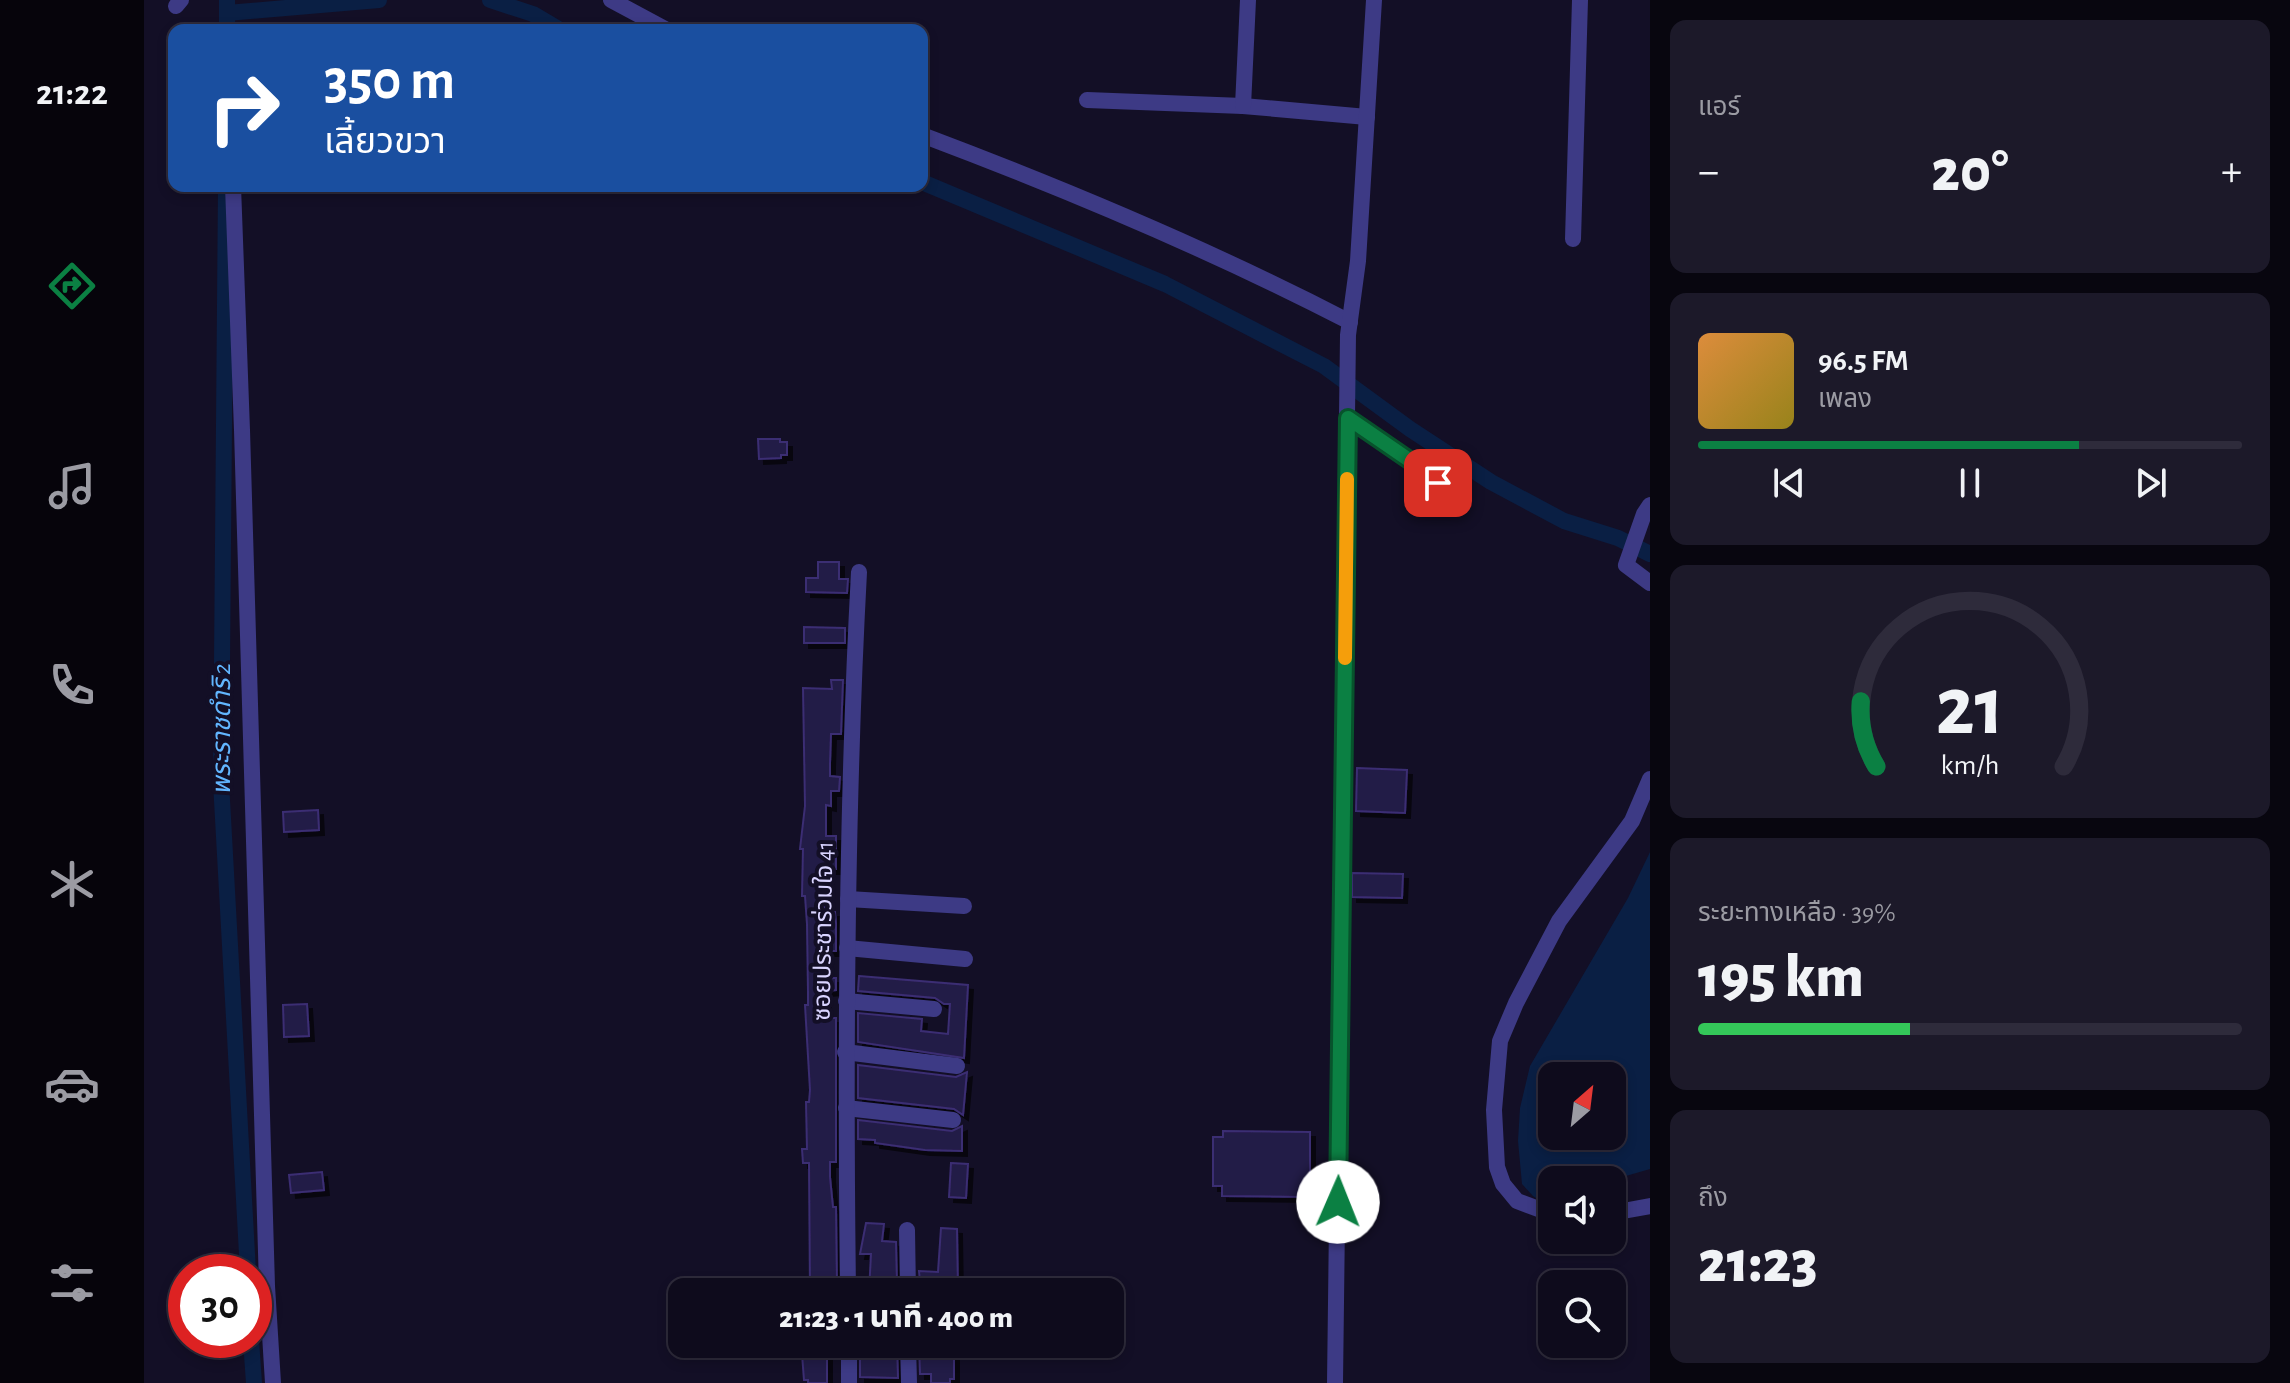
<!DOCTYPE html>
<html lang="th">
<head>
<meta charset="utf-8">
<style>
	body { margin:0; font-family:"Alegreya Sans","Noto Sans Thai",sans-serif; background:#1c1929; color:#f1f3f6; height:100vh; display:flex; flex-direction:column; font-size:30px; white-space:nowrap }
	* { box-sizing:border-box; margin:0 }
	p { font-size:26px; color:#9b9ba3 }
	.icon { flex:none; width:44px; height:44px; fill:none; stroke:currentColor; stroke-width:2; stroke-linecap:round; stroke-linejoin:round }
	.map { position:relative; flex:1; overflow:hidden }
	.drawer { display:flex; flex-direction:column; gap:20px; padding:20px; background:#08060f; width:640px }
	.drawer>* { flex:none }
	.top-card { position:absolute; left:24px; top:24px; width:760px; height:168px; border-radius:16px; box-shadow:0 4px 12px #0003,0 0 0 2px #2e2b3b; background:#1a4fa0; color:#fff; overflow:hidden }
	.needle { width:52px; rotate:28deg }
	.buttons { position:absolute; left:1394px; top:1062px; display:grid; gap:16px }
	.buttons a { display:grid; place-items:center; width:88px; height:88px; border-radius:16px; background:#0e0b1c; box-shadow:0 4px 12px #0003,0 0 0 2px #2e2b3b; font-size:40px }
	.speed { position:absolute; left:24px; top:1254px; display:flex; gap:16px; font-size:40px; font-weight:700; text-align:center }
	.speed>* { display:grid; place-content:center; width:104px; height:104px; border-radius:50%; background:#0e0b1c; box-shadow:0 4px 12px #0003,0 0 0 2px #2e2b3b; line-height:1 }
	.speed .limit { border:12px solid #d22; background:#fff; color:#111 }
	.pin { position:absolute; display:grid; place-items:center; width:68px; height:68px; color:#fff; margin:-34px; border-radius:16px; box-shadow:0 4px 12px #0006 }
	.me { position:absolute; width:88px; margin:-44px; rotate:1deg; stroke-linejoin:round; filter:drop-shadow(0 0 6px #0008) }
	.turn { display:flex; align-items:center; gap:28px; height:168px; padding:0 24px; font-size:36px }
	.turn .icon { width:104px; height:104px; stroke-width:2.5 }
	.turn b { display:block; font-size:56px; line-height:68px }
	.big { font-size:60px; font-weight:800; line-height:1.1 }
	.drawer .tile { flex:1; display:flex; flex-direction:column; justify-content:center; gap:12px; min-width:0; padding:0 28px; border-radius:16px; background:#1c1929 }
	.drawer .dial { align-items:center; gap:0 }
	.dial svg { height:208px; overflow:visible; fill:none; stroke:#2e2b3b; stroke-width:7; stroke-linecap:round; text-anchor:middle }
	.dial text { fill:#f1f3f6; stroke:none }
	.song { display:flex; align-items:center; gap:24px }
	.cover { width:96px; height:96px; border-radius:12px; background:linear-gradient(135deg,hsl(30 70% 55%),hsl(50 70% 35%)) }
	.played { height:8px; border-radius:4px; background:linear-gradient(90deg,#0b8043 70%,#2e2b3b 70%) }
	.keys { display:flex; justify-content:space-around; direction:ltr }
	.heat { display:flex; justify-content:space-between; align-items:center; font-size:44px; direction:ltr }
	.charge { height:12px; border-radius:6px; background:linear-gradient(90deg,#34c759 39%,#2e2b3b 0) }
	.trip { position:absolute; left:524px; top:1278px; width:456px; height:80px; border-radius:16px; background:#0e0b1c; box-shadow:0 4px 12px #0003,0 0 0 2px #2e2b3b; font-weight:800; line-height:80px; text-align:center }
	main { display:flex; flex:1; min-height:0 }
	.tabs { display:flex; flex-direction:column; width:144px; justify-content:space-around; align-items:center; background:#06040b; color:#9b9ba3 }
	.tabs .icon { width:56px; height:56px }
	.tabs .on { color:#0b8043 }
	.tabs b { font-size:36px; color:#f1f3f6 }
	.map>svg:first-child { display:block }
	.water { fill:#0a1f44; fill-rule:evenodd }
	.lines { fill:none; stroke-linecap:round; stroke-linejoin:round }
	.canal { stroke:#0a1f44; stroke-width:16 }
	.building { fill:#241b47; stroke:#3b2d73; stroke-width:2; filter:url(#shadow) }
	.minor { stroke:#3d3a85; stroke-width:16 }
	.route-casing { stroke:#07532c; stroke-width:20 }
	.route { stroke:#0b8043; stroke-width:14 }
	.slow { stroke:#f59e0b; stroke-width:14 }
	.labels { text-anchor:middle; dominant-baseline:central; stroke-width:8; stroke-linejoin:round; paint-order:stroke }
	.street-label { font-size:24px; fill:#d9d4ff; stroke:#130f26 }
	.water-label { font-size:26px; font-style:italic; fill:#62b6ff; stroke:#130f26 }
</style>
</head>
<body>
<main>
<nav class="tabs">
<b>21:22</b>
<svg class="icon on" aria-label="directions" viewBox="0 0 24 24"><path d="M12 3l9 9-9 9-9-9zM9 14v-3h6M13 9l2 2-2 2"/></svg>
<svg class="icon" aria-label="music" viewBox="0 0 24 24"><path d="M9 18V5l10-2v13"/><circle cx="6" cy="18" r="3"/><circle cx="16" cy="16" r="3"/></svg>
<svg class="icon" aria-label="phone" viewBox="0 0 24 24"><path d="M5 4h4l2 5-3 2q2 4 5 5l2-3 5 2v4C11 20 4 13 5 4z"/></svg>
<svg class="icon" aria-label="climate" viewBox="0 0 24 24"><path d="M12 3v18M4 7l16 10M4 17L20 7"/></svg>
<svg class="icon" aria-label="car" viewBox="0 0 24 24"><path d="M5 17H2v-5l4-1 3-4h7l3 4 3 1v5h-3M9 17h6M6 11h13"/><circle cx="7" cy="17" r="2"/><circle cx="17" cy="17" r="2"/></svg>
<svg class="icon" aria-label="filters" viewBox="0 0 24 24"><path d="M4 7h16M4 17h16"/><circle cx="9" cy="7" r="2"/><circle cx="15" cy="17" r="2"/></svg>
</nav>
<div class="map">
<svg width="1506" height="1383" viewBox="0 0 1506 1383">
	<defs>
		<filter id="shadow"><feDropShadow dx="5" dy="5" stdDeviation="0" flood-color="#0009"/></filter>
	</defs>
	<rect width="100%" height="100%" fill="#130f26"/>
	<path class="water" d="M 1506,852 L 1506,1169 L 1468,1180 L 1408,1180 L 1408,1204 L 1404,1206 L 1389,1196 L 1378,1184 L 1374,1141 L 1376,1108 L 1386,1066 L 1484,898 ZM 1408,1076 L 1468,1076 L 1468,1136 L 1408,1136 Z"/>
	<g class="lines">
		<g class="canal">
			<polyline points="346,0 389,14 416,30"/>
			<polyline points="83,13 235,0"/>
			<polyline points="83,30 83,0"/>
			<polyline points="778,182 1021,284 1180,366 1266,429 1347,482 1420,521 1474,538 1506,554"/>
			<polyline points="82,186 77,782 104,1272"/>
			<polyline points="107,1340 110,1383"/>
		</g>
	</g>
	<g class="building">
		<polygon points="614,439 636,439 636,442 643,442 643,455 637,455 637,458 615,459"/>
		<polygon points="674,562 695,562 695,579 704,579 703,593 662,592 662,578 674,578"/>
		<polygon points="660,627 701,628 701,643 660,643"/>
		<polygon points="687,680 699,680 697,734 687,734 686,763 686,776 696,777 695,791 687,791 687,806 682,805 682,836 692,836 692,869 680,869 679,899 681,912 691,912 692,923 692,951 683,951 682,964 683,978 692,978 692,990 682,991 682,1003 683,1018 692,1018 692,1162 686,1162 686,1177 689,1207 692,1207 693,1286 681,1287 681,1292 666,1292 665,1163 659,1163 658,1149 663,1149 662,1102 665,1102 666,1090 661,1005 664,1005 664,992 663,924 661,896 658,896 659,849 656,849 661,806 659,688 688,689"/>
		<polygon points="1213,768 1263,770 1261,813 1212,811"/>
		<polygon points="174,810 175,830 140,832 139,812"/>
		<polygon points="1208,873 1259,874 1258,898 1208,897"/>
		<polygon points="715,976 824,985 820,1058 714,1042 714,1013 778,1019 777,1031 804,1034 806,1004 800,1004 791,998 714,991"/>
		<polygon points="163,1004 165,1036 140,1037 139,1005"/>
		<polygon points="714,1065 812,1077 823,1072 819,1115 810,1109 714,1098"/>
		<polygon points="714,1120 808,1131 818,1126 818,1151 781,1150 731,1143 731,1140 714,1139"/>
		<polygon points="1079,1131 1166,1132 1166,1197 1078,1196 1078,1186 1069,1186 1069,1137 1079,1137"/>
		<polygon points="807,1163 824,1164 822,1198 805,1197"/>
		<polygon points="178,1172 180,1190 147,1193 145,1175"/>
		<polygon points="722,1223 740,1224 738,1241 752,1242 753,1283 741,1282 741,1292 725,1292 727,1254 716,1254"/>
		<polygon points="797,1228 813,1229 814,1292 777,1292 775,1271 794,1272"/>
		<polygon points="661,1344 683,1344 683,1383 664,1383 664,1380 660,1380 658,1354 661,1354"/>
		<polygon points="716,1344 753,1344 754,1378 716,1377"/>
		<polygon points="775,1344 805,1344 805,1348 810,1348 810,1379 806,1379 806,1383 787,1383 787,1374 776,1374"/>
	</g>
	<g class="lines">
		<g class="minor">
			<polyline points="467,0 523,30"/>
			<polyline points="32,6 37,0"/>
			<polyline points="943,100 1099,106 1223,117"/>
			<polyline points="1099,106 1104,0"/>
			<path d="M 778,135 C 924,190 1067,250 1206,322"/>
			<polyline points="89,186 98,430 123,1286 129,1383"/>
			<polyline points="1429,239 1436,0"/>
			<polyline points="1204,418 1287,475 1294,483 1296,491"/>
			<polyline points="1506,505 1500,514 1482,565 1506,583"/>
			<polyline points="704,899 820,906"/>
			<polyline points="703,948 821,959"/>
			<polyline points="702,1001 790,1009"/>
			<polyline points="701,1052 813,1066"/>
			<polyline points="702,1108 809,1120"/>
			<polyline points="1468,1213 1506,1206"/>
			<polyline points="1408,1214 1373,1201 1359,1184 1353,1167 1350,1110 1356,1041 1372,1003 1415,921 1488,821 1506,779"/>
			<polyline points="763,1230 764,1292"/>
			<path d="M 704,1292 C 701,1052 702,812 715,572"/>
			<polyline points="705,1344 705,1383"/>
			<polyline points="764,1344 765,1383"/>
			<polyline points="1191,1383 1204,335 1214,261 1230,0"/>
		</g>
	</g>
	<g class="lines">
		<defs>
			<polyline id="route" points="1194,1202 1204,418 1287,475 1294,483"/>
		</defs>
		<use href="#route" class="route-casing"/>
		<use href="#route" class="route"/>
		<polyline class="slow" points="1201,658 1203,479"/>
	</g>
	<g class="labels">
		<g class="street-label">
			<text transform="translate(680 931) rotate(-89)">ซอยประชาร่วมใจ 41</text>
		</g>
		<g class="water-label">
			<text transform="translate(78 729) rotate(-90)">พระราชดำริ 2</text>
		</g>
	</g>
</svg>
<div class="buttons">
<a><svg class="needle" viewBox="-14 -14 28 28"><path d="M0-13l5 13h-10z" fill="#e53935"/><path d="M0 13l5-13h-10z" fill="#9b9ba3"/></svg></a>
<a><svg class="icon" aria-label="sound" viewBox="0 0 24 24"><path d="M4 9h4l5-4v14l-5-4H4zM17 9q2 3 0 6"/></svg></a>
<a><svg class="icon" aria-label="search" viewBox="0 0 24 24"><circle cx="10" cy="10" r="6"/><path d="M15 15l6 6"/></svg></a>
</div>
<div class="speed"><div class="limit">30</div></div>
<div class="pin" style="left:1294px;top:483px;background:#d93025"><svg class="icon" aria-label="arrive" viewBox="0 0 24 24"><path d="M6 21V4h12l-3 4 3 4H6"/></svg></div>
<svg class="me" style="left:1194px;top:1202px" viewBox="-20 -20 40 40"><circle r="19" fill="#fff"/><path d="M0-13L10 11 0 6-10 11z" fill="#0b8043"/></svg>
<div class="trip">21:23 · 1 นาที · 400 m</div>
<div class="top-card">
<div class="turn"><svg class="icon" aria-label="right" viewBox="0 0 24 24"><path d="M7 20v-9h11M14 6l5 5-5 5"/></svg><div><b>350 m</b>เลี้ยวขวา</div></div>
</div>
</div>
<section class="drawer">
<div class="tile"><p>แอร์</p>
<div class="heat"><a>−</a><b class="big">20°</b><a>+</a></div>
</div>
<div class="tile">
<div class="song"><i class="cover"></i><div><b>96.5 FM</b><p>เพลง</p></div></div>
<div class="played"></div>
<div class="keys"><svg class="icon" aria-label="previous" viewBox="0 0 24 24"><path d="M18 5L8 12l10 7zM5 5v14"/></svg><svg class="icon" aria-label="pause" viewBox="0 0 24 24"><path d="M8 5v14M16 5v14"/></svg><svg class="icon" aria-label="next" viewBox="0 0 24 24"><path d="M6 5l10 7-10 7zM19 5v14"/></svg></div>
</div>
<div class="tile dial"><svg viewBox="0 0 100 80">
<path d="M14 69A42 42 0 1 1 86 69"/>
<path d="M14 69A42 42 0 0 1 8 44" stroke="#0b8043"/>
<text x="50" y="56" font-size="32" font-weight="700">21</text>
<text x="50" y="72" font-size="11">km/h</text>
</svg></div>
<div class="tile"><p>ระยะทางเหลือ · 39%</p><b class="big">195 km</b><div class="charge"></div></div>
<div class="tile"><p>ถึง</p><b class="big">21:23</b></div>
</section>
</main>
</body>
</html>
